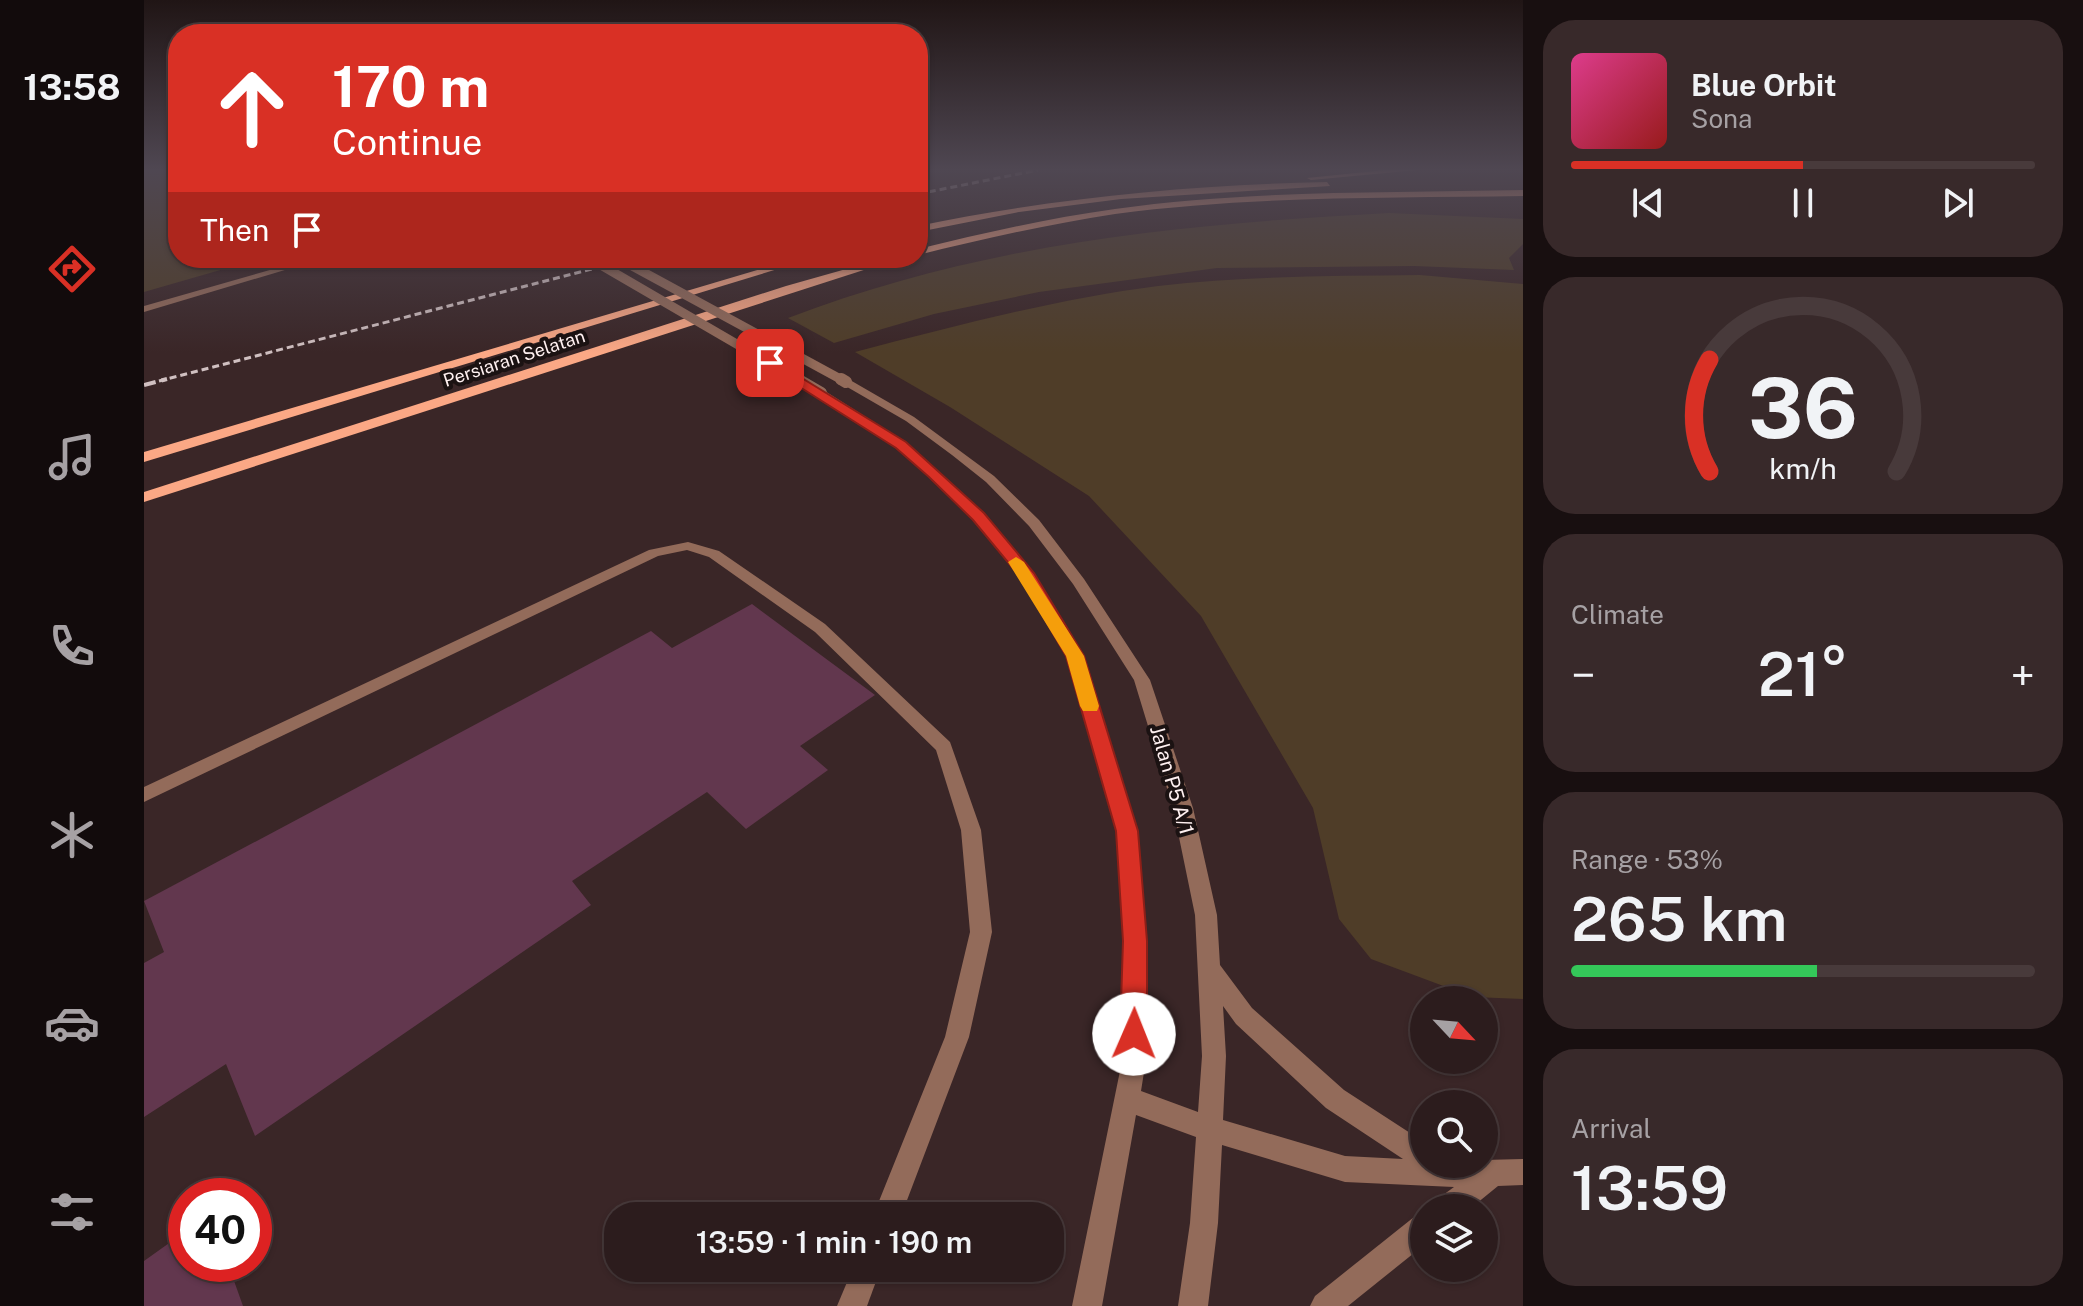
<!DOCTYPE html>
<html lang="en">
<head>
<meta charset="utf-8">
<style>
	body { margin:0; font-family:"Public Sans",sans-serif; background:#38292a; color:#f1f3f6; height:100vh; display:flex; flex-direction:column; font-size:30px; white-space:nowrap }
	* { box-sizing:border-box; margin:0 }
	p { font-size:26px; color:#a6a1a4 }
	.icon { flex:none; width:44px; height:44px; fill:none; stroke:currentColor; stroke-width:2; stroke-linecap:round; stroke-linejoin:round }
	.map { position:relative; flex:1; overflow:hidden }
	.drawer { display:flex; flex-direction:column; gap:20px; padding:20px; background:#180f10; width:560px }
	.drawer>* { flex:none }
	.banner { position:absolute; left:24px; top:24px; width:760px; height:244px; border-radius:32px; box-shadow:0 2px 6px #0004,0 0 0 2px #483a3b; background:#d93025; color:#fff; overflow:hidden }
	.needle { width:52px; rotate:116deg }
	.controls { position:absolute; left:1266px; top:986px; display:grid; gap:16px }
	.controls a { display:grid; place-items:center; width:88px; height:88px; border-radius:50%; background:#2c1c1d; box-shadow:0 2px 6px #0004,0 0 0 2px #483a3b; font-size:40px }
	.speed { position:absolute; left:24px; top:1178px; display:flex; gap:16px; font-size:40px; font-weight:700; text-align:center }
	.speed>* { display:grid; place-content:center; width:104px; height:104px; border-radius:50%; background:#2c1c1d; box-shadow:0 2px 6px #0004,0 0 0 2px #483a3b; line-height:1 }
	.speed .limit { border:12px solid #d22; background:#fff; color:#111 }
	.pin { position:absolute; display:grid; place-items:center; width:68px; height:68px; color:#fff; margin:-34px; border-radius:16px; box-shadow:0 4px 12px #0006 }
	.me { position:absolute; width:88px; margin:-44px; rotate:1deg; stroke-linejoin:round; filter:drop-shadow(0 0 6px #0008) }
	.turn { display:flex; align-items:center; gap:28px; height:168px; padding:0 32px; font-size:36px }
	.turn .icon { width:104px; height:104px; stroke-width:2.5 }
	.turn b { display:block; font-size:56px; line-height:68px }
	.then { display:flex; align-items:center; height:76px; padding:0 32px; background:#0003; gap:16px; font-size:30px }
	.big { font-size:60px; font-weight:600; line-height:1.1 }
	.drawer .card { flex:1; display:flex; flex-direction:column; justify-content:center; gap:12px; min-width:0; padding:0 28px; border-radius:32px; background:#38292a }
	.drawer .dial { align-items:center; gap:0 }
	.dial svg { height:208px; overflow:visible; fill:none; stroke:#483a3b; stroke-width:7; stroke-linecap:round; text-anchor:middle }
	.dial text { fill:#f1f3f6; stroke:none }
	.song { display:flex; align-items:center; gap:24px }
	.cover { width:96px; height:96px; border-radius:12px; background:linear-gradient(135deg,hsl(330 70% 55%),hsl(0 70% 35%)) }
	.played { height:8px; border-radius:4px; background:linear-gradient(90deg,#d93025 50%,#483a3b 50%) }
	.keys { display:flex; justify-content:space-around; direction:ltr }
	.heat { display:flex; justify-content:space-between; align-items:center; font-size:44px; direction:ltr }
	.charge { height:12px; border-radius:6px; background:linear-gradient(90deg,#34c759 53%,#483a3b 0) }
	.trip { position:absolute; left:460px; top:1202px; width:460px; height:80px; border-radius:32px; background:#2c1c1d; box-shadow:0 2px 6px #0004,0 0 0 2px #483a3b; font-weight:600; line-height:80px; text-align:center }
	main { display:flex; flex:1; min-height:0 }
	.menu { display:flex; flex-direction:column; width:144px; justify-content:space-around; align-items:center; background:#120b0c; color:#a6a1a4 }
	.menu .icon { width:56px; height:56px }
	.menu .selected { color:#d93025 }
	.menu b { font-size:36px; color:#f1f3f6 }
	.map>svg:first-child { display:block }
	.green { fill:#4f3d28 }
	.building { fill:#62374e }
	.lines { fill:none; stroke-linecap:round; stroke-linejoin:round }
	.service { fill:#936b5a; fill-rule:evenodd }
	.minor { fill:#936b5a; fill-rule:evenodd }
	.tertiary { fill:#936b5a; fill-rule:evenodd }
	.primary { fill:#fba885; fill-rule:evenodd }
	.rail-far1 { stroke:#d0c0c1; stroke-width:3; stroke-dasharray:7 4; stroke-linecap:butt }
	.rail { stroke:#d0c0c1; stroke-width:4; stroke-dasharray:12 6; stroke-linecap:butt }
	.tertiary-bridge-far2 { stroke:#936b5a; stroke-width:7 }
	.tertiary-bridge-far1 { stroke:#936b5a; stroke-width:9 }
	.tertiary-bridge { stroke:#936b5a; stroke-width:12 }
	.route { fill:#d93025; stroke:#8d1f18; stroke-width:2 }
	.slow { fill:#f59e0b }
	.labels { text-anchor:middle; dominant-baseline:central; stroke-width:8; stroke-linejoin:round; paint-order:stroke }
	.far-street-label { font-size:18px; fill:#fff1f1; stroke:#1b1212 }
	.street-label { font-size:20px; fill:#fff1f1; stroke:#1b1212 }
</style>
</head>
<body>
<main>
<nav class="menu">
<b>13:58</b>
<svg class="icon selected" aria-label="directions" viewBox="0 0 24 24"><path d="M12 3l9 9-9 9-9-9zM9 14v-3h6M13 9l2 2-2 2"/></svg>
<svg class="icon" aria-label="music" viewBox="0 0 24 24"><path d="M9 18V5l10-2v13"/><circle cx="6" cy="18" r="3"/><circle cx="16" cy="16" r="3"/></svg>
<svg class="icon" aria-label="phone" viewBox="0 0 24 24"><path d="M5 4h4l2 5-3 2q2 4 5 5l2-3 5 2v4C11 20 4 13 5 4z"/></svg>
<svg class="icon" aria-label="climate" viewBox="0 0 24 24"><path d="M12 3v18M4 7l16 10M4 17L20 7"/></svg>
<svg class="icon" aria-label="car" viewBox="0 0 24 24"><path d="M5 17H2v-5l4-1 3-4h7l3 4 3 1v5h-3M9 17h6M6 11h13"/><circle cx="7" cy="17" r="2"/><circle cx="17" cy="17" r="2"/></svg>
<svg class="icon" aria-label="filters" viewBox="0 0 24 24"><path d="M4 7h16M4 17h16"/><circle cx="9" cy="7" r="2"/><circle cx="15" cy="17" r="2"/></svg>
</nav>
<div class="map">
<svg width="1379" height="1306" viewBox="0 0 1379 1306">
	<rect width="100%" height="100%" fill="#3a2627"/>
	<g class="green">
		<polygon points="0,170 34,170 34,258 118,258 0,292"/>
		<path d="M 1245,213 L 1379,219 L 1379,244 L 1365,258 L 1370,270 L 1270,266 L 1073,268 L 895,292 L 790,314 L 690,343 L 644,318 C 840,243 1038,224 1245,213 Z"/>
		<path d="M 1276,275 L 1379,284 L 1379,999 L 1329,997 L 1227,959 L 1195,919 L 1169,808 L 1057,616 L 945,496 L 806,407 L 711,352 C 811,326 912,299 1014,286 C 1101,276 1188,276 1276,275 Z"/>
	</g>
	<g class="building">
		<polygon points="608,604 731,695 656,746 684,770 602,829 563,792 428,881 447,905 111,1136 82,1064 0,1117 0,963 20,952 0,901 507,631 528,648"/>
		<polygon points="42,1231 42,1264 84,1264 99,1306 0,1306 0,1261"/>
	</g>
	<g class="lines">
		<g class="service">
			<polygon points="544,542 575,551 681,624 806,742 837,830 848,932 825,1037 757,1216 729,1216 801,1037 826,932 817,830 792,750 671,632 565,557 543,550 514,556 0,802 0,787 505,550"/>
			<polygon points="709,1268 737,1268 723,1306 693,1306"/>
		</g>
		<polygon class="minor" points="168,258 181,258 0,312 0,306"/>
		<g class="tertiary">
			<path d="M 698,380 L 706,380 L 770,417 L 850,476 L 895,520 L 940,579 L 1006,680 L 1049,808 L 1073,915 L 1076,965 L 1108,1008 L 1200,1090 L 1280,1142 L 1280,1164 L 1340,1164 L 1340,1160 L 1379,1159 L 1379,1185 L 1354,1186 L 1327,1208 L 1291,1208 L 1295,1198 L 1310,1187 L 1201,1182 L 1078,1145 L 1074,1223 L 1064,1306 L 1034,1306 L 1046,1223 L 1052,1137 L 992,1115 L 958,1306 L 928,1306 L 977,1066 L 980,941 L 973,831 L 923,656 L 878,578 L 830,519 L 786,477 L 753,448 L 673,395 L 673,391 L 681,391 L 761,442 L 840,513 L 889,573 L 939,656 L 993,831 L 1002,941 L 1001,1066 L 997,1091 L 1054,1112 L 1058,1056 L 1051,915 L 1029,808 L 990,680 L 929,584 L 885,526 L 842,482 L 808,455 L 762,421 L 698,384 ZM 1079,1006 L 1092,1024 L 1182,1108 L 1259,1159 L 1201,1156 L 1079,1120 L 1082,1056 Z"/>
			<polygon points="1280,1213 1280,1245 1204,1306 1166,1306 1171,1296 1270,1217"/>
		</g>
		<g class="primary">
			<polygon points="1241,170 1273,170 1167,180 1163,178"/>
			<path d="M 1183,182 L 1186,186 L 977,199 L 875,212 L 774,232 L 774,226 C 909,198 1045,185 1183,182 Z"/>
			<path d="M 1379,190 L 1379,196 C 1244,198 1105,196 971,214 C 905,224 839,239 774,255 L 774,249 C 839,233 905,218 971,209 C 1106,190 1244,193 1379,190 Z"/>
			<polygon points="654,258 670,258 0,462 0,452"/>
			<polygon points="741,258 757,258 0,502 0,492 642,286"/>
		</g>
		<g class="rail-far1">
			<polyline points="774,194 894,170"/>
			<polyline points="15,381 490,258"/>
		</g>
		<polyline class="rail" points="0,385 23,379"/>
		<g class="tertiary-bridge-far2">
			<polyline points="445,258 453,263"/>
			<polyline points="474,258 483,263"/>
		</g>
		<g class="tertiary-bridge-far1">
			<polyline points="450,261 656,381"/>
			<polyline points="479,261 700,381"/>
		</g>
		<g class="tertiary-bridge">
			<polyline points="653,379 677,393"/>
			<polyline points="697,379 702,382"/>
		</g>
	</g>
	<linearGradient id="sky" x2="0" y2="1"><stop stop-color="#201515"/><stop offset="0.48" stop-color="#4f4752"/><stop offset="1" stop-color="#4f4752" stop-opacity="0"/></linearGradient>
	<rect width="1379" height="353" fill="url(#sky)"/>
	<polygon class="route" points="621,361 630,361 762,442 840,513 890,573 940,656 994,831 1003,941 1003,1034 999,1044 990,1048 980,1044 976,1034 979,941 972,831 922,656 877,578 829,520 785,477 752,448 621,365"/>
	<polygon class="slow" points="872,557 880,562 940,656 955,706 953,711 939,711 936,706 922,656 864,562"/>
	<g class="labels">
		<g class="far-street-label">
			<text transform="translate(370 358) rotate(-18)">Persiaran Selatan</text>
		</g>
		<g class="street-label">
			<text transform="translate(1028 780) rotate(74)">Jalan P5 A/1</text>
		</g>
	</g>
</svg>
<div class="controls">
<a><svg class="needle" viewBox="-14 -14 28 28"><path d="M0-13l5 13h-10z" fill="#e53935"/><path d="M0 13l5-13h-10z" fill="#a6a1a4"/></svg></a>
<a><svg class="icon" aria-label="search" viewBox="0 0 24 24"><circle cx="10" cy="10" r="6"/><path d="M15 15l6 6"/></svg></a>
<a><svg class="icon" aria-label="layers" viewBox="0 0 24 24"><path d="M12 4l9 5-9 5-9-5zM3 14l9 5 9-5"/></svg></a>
</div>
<div class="speed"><div class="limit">40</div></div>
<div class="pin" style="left:626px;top:363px;background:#d93025"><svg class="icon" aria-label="arrive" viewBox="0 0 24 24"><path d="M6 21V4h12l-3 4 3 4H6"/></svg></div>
<svg class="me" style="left:990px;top:1034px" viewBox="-20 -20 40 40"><circle r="19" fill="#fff"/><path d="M0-13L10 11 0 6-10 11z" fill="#d93025"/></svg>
<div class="trip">13:59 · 1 min · 190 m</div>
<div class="banner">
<div class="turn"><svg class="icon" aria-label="ahead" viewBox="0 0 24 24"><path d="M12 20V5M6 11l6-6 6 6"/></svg><div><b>170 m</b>Continue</div></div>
<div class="then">Then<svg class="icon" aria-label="arrive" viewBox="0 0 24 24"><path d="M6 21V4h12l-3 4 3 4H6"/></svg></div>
</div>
</div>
<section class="drawer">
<div class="card">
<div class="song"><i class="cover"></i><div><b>Blue Orbit</b><p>Sona</p></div></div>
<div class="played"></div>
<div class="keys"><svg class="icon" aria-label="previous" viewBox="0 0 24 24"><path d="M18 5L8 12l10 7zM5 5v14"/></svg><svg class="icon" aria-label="pause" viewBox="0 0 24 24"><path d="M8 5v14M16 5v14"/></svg><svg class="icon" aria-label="next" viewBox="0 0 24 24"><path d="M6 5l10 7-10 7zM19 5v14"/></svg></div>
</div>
<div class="card dial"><svg viewBox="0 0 100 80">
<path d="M14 69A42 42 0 1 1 86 69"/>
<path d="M14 69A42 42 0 0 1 14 26" stroke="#d93025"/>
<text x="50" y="56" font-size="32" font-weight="700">36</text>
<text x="50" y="72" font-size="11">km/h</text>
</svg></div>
<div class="card"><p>Climate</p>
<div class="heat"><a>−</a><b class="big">21°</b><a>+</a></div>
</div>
<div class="card"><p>Range · 53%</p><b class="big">265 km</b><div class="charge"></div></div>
<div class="card"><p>Arrival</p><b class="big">13:59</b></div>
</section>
</main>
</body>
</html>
